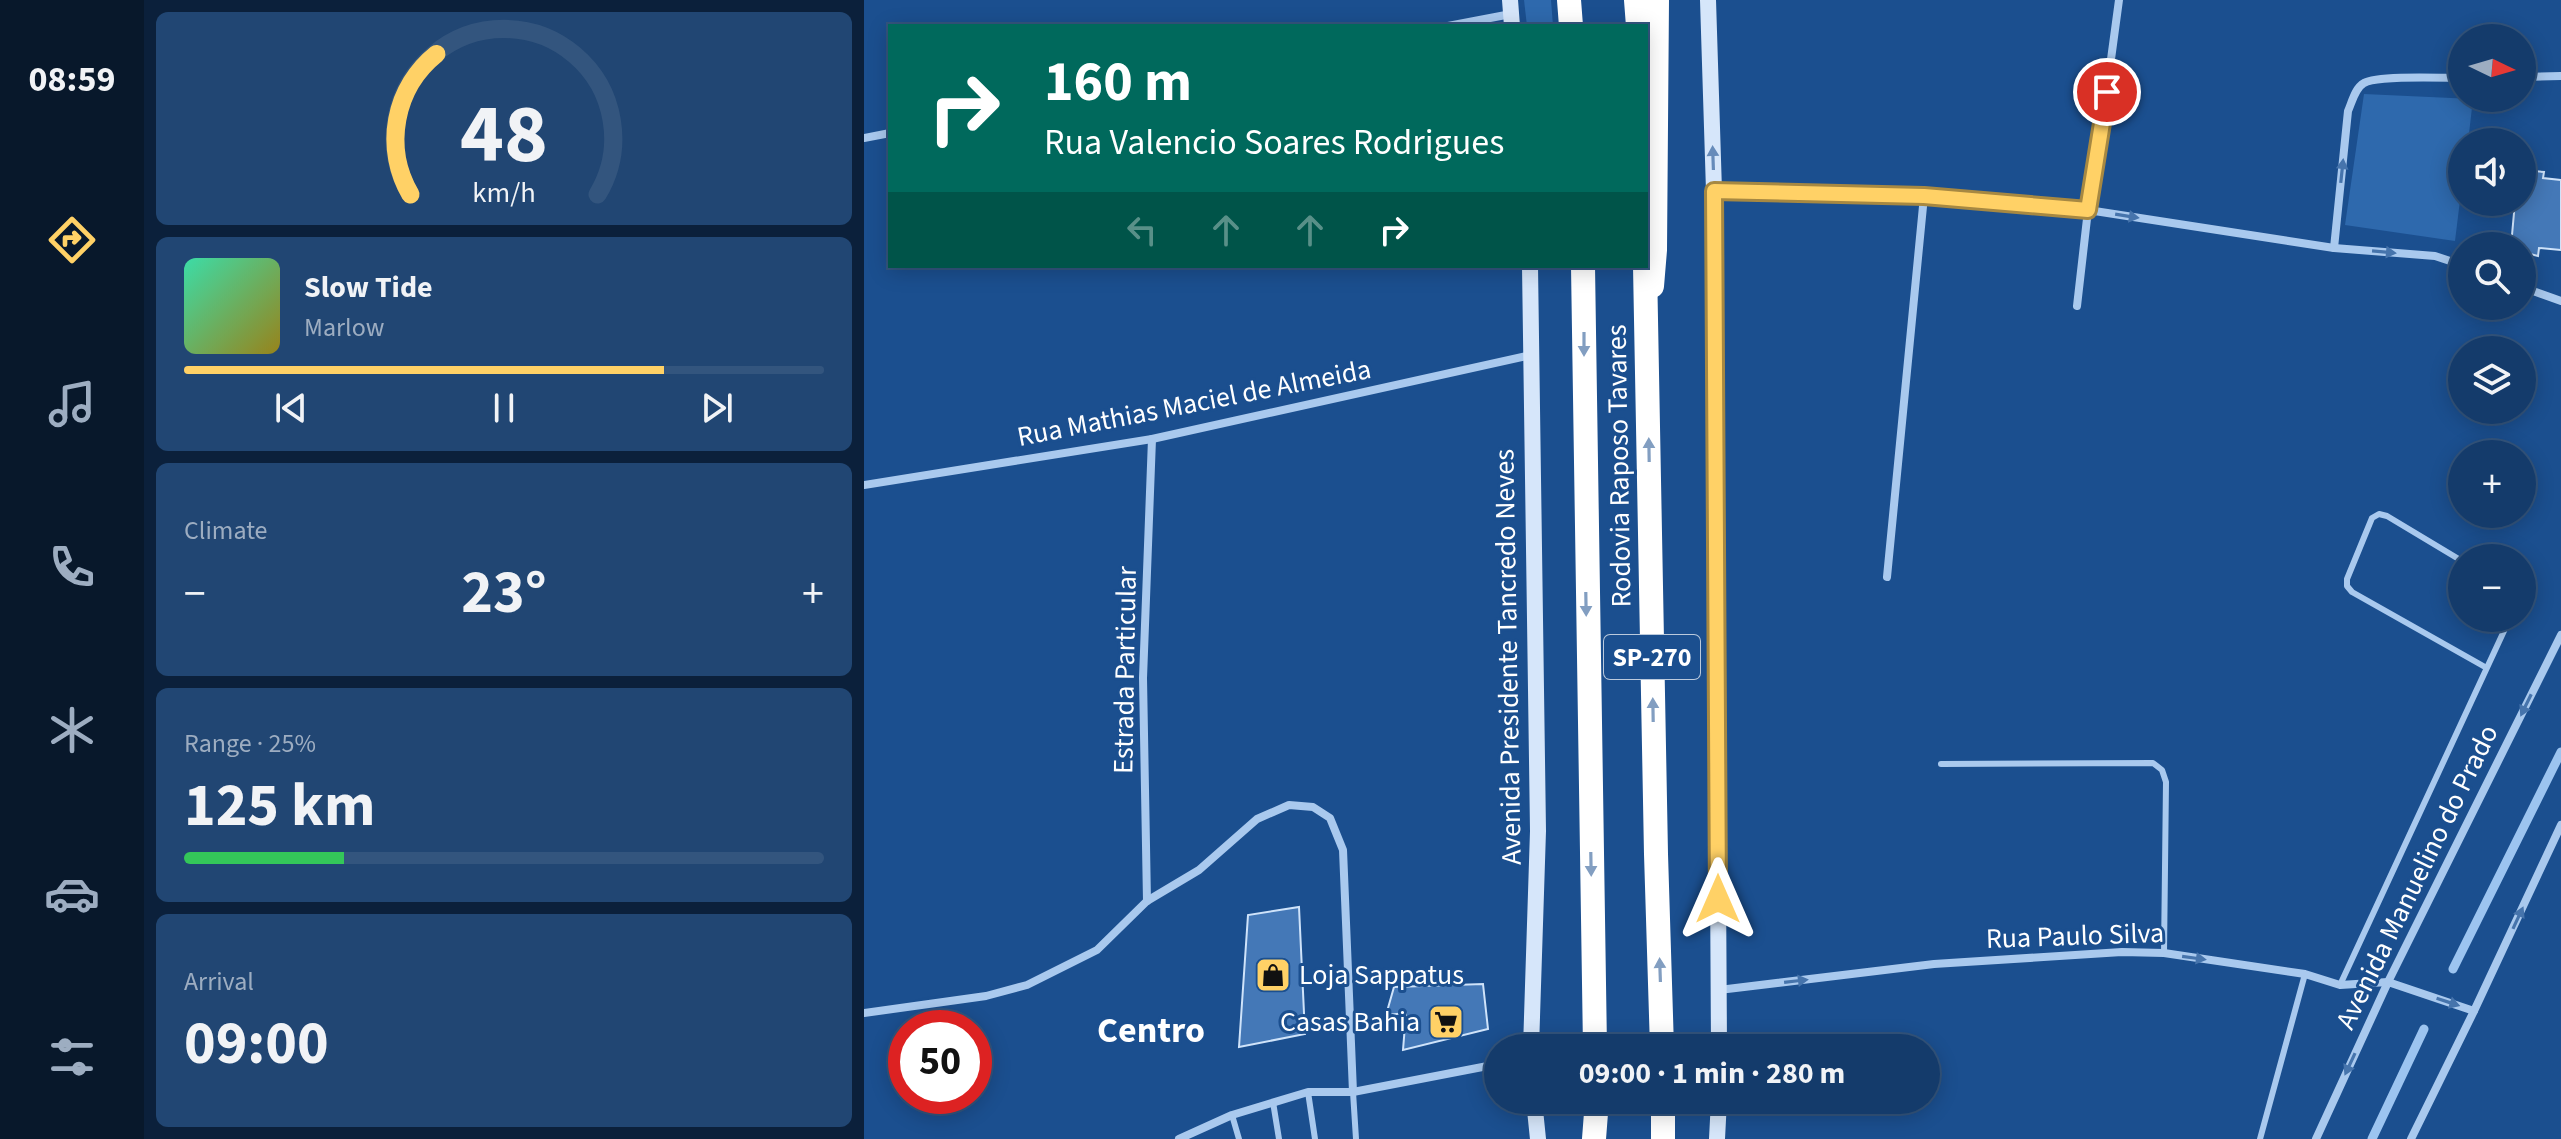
<!DOCTYPE html>
<html lang="en">
<head>
<meta charset="utf-8">
<style>
	body { margin:0; font-family:"Source Sans 3",sans-serif; background:#214673; color:#f1f3f6; height:100vh; display:flex; flex-direction:column; font-size:30px; white-space:nowrap }
	* { box-sizing:border-box; margin:0 }
	p { font-size:26px; color:#9dadc1 }
	.icon { flex:none; width:44px; height:44px; fill:none; stroke:currentColor; stroke-width:2; stroke-linecap:round; stroke-linejoin:round }
	.map { position:relative; flex:1; overflow:hidden }
	.details { display:flex; flex-direction:column; gap:12px; padding:12px; background:#0b203b; width:720px }
	.details>* { flex:none }
	.top-card { position:absolute; left:24px; top:24px; width:760px; height:244px; border-radius:0px; box-shadow:0 4px 20px #0003,0 0 0 2px #33557e; background:#00695c; color:#fff; overflow:hidden }
	.needle { width:52px; rotate:95deg }
	.fabs { position:absolute; left:1584px; top:24px; display:grid; gap:16px }
	.fabs a { display:grid; place-items:center; width:88px; height:88px; border-radius:50%; background:#143b6b; box-shadow:0 4px 20px #0003,0 0 0 2px #33557e; font-size:40px }
	.speed { position:absolute; left:24px; top:1010px; display:flex; gap:16px; font-size:40px; font-weight:700; text-align:center }
	.speed>* { display:grid; place-content:center; width:104px; height:104px; border-radius:50%; background:#143b6b; box-shadow:0 4px 20px #0003,0 0 0 2px #33557e; line-height:1 }
	.speed .limit { border:12px solid #d22; background:#fff; color:#111 }
	.pin { position:absolute; display:grid; place-items:center; width:68px; height:68px; color:#fff; margin:-34px; border:4px solid #fff; border-radius:50%; box-shadow:0 2px 8px #0007 }
	.me { position:absolute; width:88px; margin:-44px; rotate:0deg; stroke-linejoin:round; filter:drop-shadow(0 0 6px #0008) }
	.turn { display:flex; align-items:center; gap:28px; height:168px; padding:0 24px; font-size:36px }
	.turn .icon { width:104px; height:104px; stroke-width:2.5 }
	.turn b { display:block; font-size:56px; line-height:68px }
	.lanes { display:flex; align-items:center; height:76px; padding:0 24px; background:#0003; justify-content:center; gap:40px; direction:ltr }
	.lanes .off { opacity:.35 }
	.big { font-size:60px; font-weight:700; line-height:1.1 }
	.details .widget { flex:1; display:flex; flex-direction:column; justify-content:center; gap:12px; min-width:0; padding:0 28px; border-radius:12px; background:#214673 }
	.details .dial { align-items:center; gap:0 }
	.dial svg { height:208px; overflow:visible; fill:none; stroke:#33557e; stroke-width:7; stroke-linecap:round; text-anchor:middle }
	.dial text { fill:#f1f3f6; stroke:none }
	.song { display:flex; align-items:center; gap:24px }
	.cover { width:96px; height:96px; border-radius:12px; background:linear-gradient(135deg,hsl(160 70% 55%),hsl(50 70% 35%)) }
	.played { height:8px; border-radius:4px; background:linear-gradient(90deg,#ffd166 75%,#33557e 75%) }
	.keys { display:flex; justify-content:space-around; direction:ltr }
	.heat { display:flex; justify-content:space-between; align-items:center; font-size:44px; direction:ltr }
	.charge { height:12px; border-radius:6px; background:linear-gradient(90deg,#34c759 25%,#33557e 0) }
	.trip { position:absolute; left:620px; top:1034px; width:456px; height:80px; border-radius:40px; background:#143b6b; box-shadow:0 4px 20px #0003,0 0 0 2px #33557e; font-weight:700; line-height:80px; text-align:center }
	main { display:flex; flex:1; min-height:0 }
	.tab-bar { display:flex; flex-direction:column; width:144px; justify-content:space-around; align-items:center; background:#08182b; color:#9dadc1 }
	.tab-bar .icon { width:56px; height:56px }
	.tab-bar .on { color:#ffd166 }
	.tab-bar b { font-size:36px; color:#f1f3f6 }
	.map>svg:first-child { display:block }
	.green { fill:#2e69ad }
	.lines { fill:none; stroke-linecap:round; stroke-linejoin:round }
	.stream { stroke:#9cc4f0; stroke-width:9 }
	.building { fill:#4478b7; stroke:#cfe3fa; stroke-width:2 }
	.service { stroke:#a9c9ee; stroke-width:6 }
	.minor { stroke:#a9c9ee; stroke-width:8 }
	.secondary { stroke:#d6e6fa; stroke-width:16 }
	.motorway { stroke:#fff; stroke-width:24 }
	.oneway { fill:#668bba }
	.oneway2 { fill:#4674ac }
	.oneway3 { fill:#829ec1 }
	.route-casing { stroke:#a68842; stroke-width:20 }
	.route { stroke:#ffd166; stroke-width:14 }
	.labels { text-anchor:middle; dominant-baseline:central; stroke-width:6; stroke-linejoin:round; paint-order:stroke }
	.shield { fill:#1b4f8f; stroke:#bbcadd; stroke-width:2 }
	.shield-label { font-size:26px; font-weight:bold; fill:#fff }
	.street-label { font-size:28px; fill:#fff; stroke:#1b4f8f }
	.poi-label { font-size:28px; fill:#fff; stroke:#1b4f8f; text-anchor:start }
	.district-label { font-size:36px; font-weight:bold; fill:#fff; stroke:#1b4f8f }
</style>
</head>
<body>
<main>
<nav class="tab-bar">
<b>08:59</b>
<svg class="icon on" aria-label="directions" viewBox="0 0 24 24"><path d="M12 3l9 9-9 9-9-9zM9 14v-3h6M13 9l2 2-2 2"/></svg>
<svg class="icon" aria-label="music" viewBox="0 0 24 24"><path d="M9 18V5l10-2v13"/><circle cx="6" cy="18" r="3"/><circle cx="16" cy="16" r="3"/></svg>
<svg class="icon" aria-label="phone" viewBox="0 0 24 24"><path d="M5 4h4l2 5-3 2q2 4 5 5l2-3 5 2v4C11 20 4 13 5 4z"/></svg>
<svg class="icon" aria-label="climate" viewBox="0 0 24 24"><path d="M12 3v18M4 7l16 10M4 17L20 7"/></svg>
<svg class="icon" aria-label="car" viewBox="0 0 24 24"><path d="M5 17H2v-5l4-1 3-4h7l3 4 3 1v5h-3M9 17h6M6 11h13"/><circle cx="7" cy="17" r="2"/><circle cx="17" cy="17" r="2"/></svg>
<svg class="icon" aria-label="filters" viewBox="0 0 24 24"><path d="M4 7h16M4 17h16"/><circle cx="9" cy="7" r="2"/><circle cx="15" cy="17" r="2"/></svg>
</nav>
<section class="details">
<div class="widget dial"><svg viewBox="0 0 100 80">
<path d="M14 69A42 42 0 1 1 86 69"/>
<path d="M14 69A42 42 0 0 1 24 15" stroke="#ffd166"/>
<text x="50" y="56" font-size="32" font-weight="700">48</text>
<text x="50" y="72" font-size="11">km/h</text>
</svg></div>
<div class="widget">
<div class="song"><i class="cover"></i><div><b>Slow Tide</b><p>Marlow</p></div></div>
<div class="played"></div>
<div class="keys"><svg class="icon" aria-label="previous" viewBox="0 0 24 24"><path d="M18 5L8 12l10 7zM5 5v14"/></svg><svg class="icon" aria-label="pause" viewBox="0 0 24 24"><path d="M8 5v14M16 5v14"/></svg><svg class="icon" aria-label="next" viewBox="0 0 24 24"><path d="M6 5l10 7-10 7zM19 5v14"/></svg></div>
</div>
<div class="widget"><p>Climate</p>
<div class="heat"><a>−</a><b class="big">23°</b><a>+</a></div>
</div>
<div class="widget"><p>Range · 25%</p><b class="big">125 km</b><div class="charge"></div></div>
<div class="widget"><p>Arrival</p><b class="big">09:00</b></div>
</section>
<div class="map">
<svg width="1697" height="1139" viewBox="0 0 1697 1139">
	<rect width="100%" height="100%" fill="#1b4f8f"/>
	<g class="green">
		<polygon points="660,0 687,0 689,26 663,26"/>
		<polygon points="1500,94 1609,99 1604,142 1598,142 1598,184 1591,241 1481,225"/>
	</g>
	<g class="lines">
		<g class="stream">
			<polyline points="1589,969 1697,752"/>
			<polyline points="1508,1139 1560,1029"/>
		</g>
	</g>
	<g class="building">
		<polygon points="1658,170 1680,172 1679,178 1697,180 1697,250 1675,248 1674,256 1658,252 1658,246 1647,246 1651,202 1658,202"/>
		<polygon points="435,907 441,1034 375,1047 384,915"/>
		<polygon points="619,984 624,1029 539,1050 542,1013 522,1015 530,987"/>
	</g>
	<g class="lines">
		<g class="service">
			<polyline points="1598,561 1523,516 1515,514 1508,518 1483,579 1483,586 1488,592 1621,667"/>
			<polyline points="1077,764 1289,763 1298,770 1302,782 1300,953"/>
			<polyline points="1476,985 1646,618"/>
			<polyline points="444,1092 451,1139"/>
			<polyline points="489,1092 492,1139"/>
			<polyline points="409,1102 415,1139"/>
			<polyline points="368,1115 375,1139"/>
			<polyline points="1396,1139 1441,974"/>
		</g>
		<g class="minor">
			<polyline points="584,26 647,14"/>
			<polyline points="1658,77 1697,76"/>
			<polyline points="0,138 26,133"/>
			<polyline points="850,191 1060,196 1224,210 1470,248 1571,256 1598,265"/>
			<path d="M 1470,248 L 1484,111 C 1488,102 1491,88 1500,83 C 1513,75 1580,78 1598,78"/>
			<polyline points="1658,287 1697,301"/>
			<polyline points="1213,306 1224,210 1230,185 1255,0"/>
			<polyline points="0,485 288,439 667,355"/>
			<polyline points="1023,577 1060,196"/>
			<polyline points="283,901 279,678 288,439"/>
			<polyline points="855,990 1070,964 1258,952 1300,953 1441,974 1476,985 1524,982 1610,1011"/>
			<polyline points="0,1013 122,996 163,985 233,950 283,901 335,870 393,819 425,805 449,807 466,818 479,850 489,1092"/>
			<polyline points="315,1139 368,1115 444,1092 489,1092 634,1064"/>
			<polyline points="1452,1139 1524,982 1697,635"/>
			<polyline points="1547,1139 1610,1011 1697,825"/>
		</g>
		<g class="secondary">
			<polyline points="646,0 648,26"/>
			<polyline points="844,0 850,191 855,1048"/>
			<polyline points="666,266 674,831 667,1048"/>
			<polyline points="670,1100 674,1139"/>
			<polyline points="853,1139 855,1100"/>
		</g>
		<g class="motorway">
			<polyline points="705,0 707,26"/>
			<polyline points="772,0 774,26"/>
			<polyline points="719,266 731,1048"/>
			<polyline points="781,266 792,854 798,1048"/>
			<polyline points="788,286 791,250 793,0"/>
			<polyline points="730,1139 733,1100"/>
			<polyline points="799,1139 799,1100"/>
		</g>
	</g>
	<defs><path id="oneway-solid" d="M-6-.8H1V-3.2L6.5 0L1 3.2V.8H-6Z" transform="scale(2)"/></defs>
	<use class="oneway" href="#oneway-solid" transform="translate(849 158) rotate(-92)"/>
	<g class="oneway2">
		<use href="#oneway-solid" transform="translate(1478 171) rotate(-84)"/>
		<use href="#oneway-solid" transform="translate(1263 216) rotate(9)"/>
		<use href="#oneway-solid" transform="translate(1520 252) rotate(5)"/>
		<use href="#oneway-solid" transform="translate(1662 705) rotate(116)"/>
		<use href="#oneway-solid" transform="translate(1654 918) rotate(-65)"/>
		<use href="#oneway-solid" transform="translate(1330 958) rotate(8)"/>
		<use href="#oneway-solid" transform="translate(932 981) rotate(-7)"/>
		<use href="#oneway-solid" transform="translate(1584 1002) rotate(18)"/>
		<use href="#oneway-solid" transform="translate(1486 1064) rotate(115)"/>
	</g>
	<g class="oneway3">
		<use href="#oneway-solid" transform="translate(720 344) rotate(90)"/>
		<use href="#oneway-solid" transform="translate(785 450) rotate(-91)"/>
		<use href="#oneway-solid" transform="translate(722 604) rotate(89)"/>
		<use href="#oneway-solid" transform="translate(789 710) rotate(-91)"/>
		<use href="#oneway-solid" transform="translate(727 864) rotate(89)"/>
		<use href="#oneway-solid" transform="translate(796 970) rotate(-92)"/>
	</g>
	<g class="lines">
		<defs>
			<polyline id="route" points="854,899 850,191 1060,196 1224,210 1243,92"/>
		</defs>
		<use href="#route" class="route-casing"/>
		<use href="#route" class="route"/>
	</g>
	<defs>
		<symbol id="shop-square" viewBox="-11 -11 22 22"><rect x="-9" y="-9" width="18" height="18" rx="4" fill="#ffd166" stroke="#1b4f8f"/><path d="M-5-2.5h2.3a2.7 3.5 0 0 1 5.4 0H5L5.5 6h-11ZM-1.5-2.5h3a1.5 2.3 0 0 0-3 0Z" fill="#111"/></symbol>
		<symbol id="supermarket-square" viewBox="-11 -11 22 22"><rect x="-9" y="-9" width="18" height="18" rx="4" fill="#ffd166" stroke="#1b4f8f"/><path d="M-6-5.5h2.5l.6 2H6L4.5 2H-2.5L-4.4-4H-6ZM-1.5 3.2a1.3 1.3 0 1 0 .1 0ZM3 3.2a1.3 1.3 0 1 0 .1 0Z" fill="#111"/></symbol>
	</defs>
	<g fill-rule="evenodd">
		<use href="#shop-square" x="389" y="955" width="40" height="40"/>
		<use href="#supermarket-square" x="562" y="1002" width="40" height="40"/>
	</g>
	<g class="labels">
		<rect class="shield" x="740" y="635" width="96" height="44" rx="6"/>
		<g class="shield-label">
			<text x="788" y="657">SP-270</text>
		</g>
		<g class="street-label">
			<text transform="translate(330 403) rotate(-11)">Rua Mathias Maciel de Almeida</text>
			<text transform="translate(755 466) rotate(-91)">Rodovia Raposo Tavares</text>
			<text transform="translate(644 657) rotate(-91)">Avenida Presidente Tancredo Neves</text>
			<text transform="translate(261 670) rotate(-89)">Estrada Particular</text>
			<text transform="translate(1553 877) rotate(-64)">Avenida Manuelino do Prado</text>
			<text transform="translate(1211 936) rotate(-2)">Rua Paulo Silva</text>
		</g>
		<g class="poi-label">
			<text x="435" y="975">Loja Sappatus</text>
			<text x="556" y="1022" text-anchor="end">Casas Bahia</text>
		</g>
		<g class="district-label">
			<text x="287" y="1030">Centro</text>
		</g>
	</g>
</svg>
<div class="fabs">
<a><svg class="needle" viewBox="-14 -14 28 28"><path d="M0-13l5 13h-10z" fill="#e53935"/><path d="M0 13l5-13h-10z" fill="#9dadc1"/></svg></a>
<a><svg class="icon" aria-label="sound" viewBox="0 0 24 24"><path d="M4 9h4l5-4v14l-5-4H4zM17 9q2 3 0 6"/></svg></a>
<a><svg class="icon" aria-label="search" viewBox="0 0 24 24"><circle cx="10" cy="10" r="6"/><path d="M15 15l6 6"/></svg></a>
<a><svg class="icon" aria-label="layers" viewBox="0 0 24 24"><path d="M12 4l9 5-9 5-9-5zM3 14l9 5 9-5"/></svg></a>
<a>+</a>
<a>−</a>
</div>
<div class="speed"><div class="limit">50</div></div>
<div class="pin" style="left:1243px;top:92px;background:#d93025"><svg class="icon" aria-label="arrive" viewBox="0 0 24 24"><path d="M6 21V4h12l-3 4 3 4H6"/></svg></div>
<svg class="me" style="left:854px;top:899px" viewBox="-20 -20 40 40"><path d="M0-17L14 15 0 8-14 15z" fill="#ffd166" stroke="#fff" stroke-width="4"/></svg>
<div class="trip">09:00 · 1 min · 280 m</div>
<div class="top-card">
<div class="turn"><svg class="icon" aria-label="right" viewBox="0 0 24 24"><path d="M7 20v-9h11M14 6l5 5-5 5"/></svg><div><b>160 m</b>Rua Valencio Soares Rodrigues</div></div>
<div class="lanes"><svg class="icon off" aria-label="left" viewBox="0 0 24 24"><path d="M17 20v-9H6M10 6l-5 5 5 5"/></svg><svg class="icon off" aria-label="ahead" viewBox="0 0 24 24"><path d="M12 20V5M6 11l6-6 6 6"/></svg><svg class="icon off" aria-label="ahead" viewBox="0 0 24 24"><path d="M12 20V5M6 11l6-6 6 6"/></svg><svg class="icon" aria-label="right" viewBox="0 0 24 24"><path d="M7 20v-9h11M14 6l5 5-5 5"/></svg></div>
</div>
</div>
</main>
</body>
</html>
